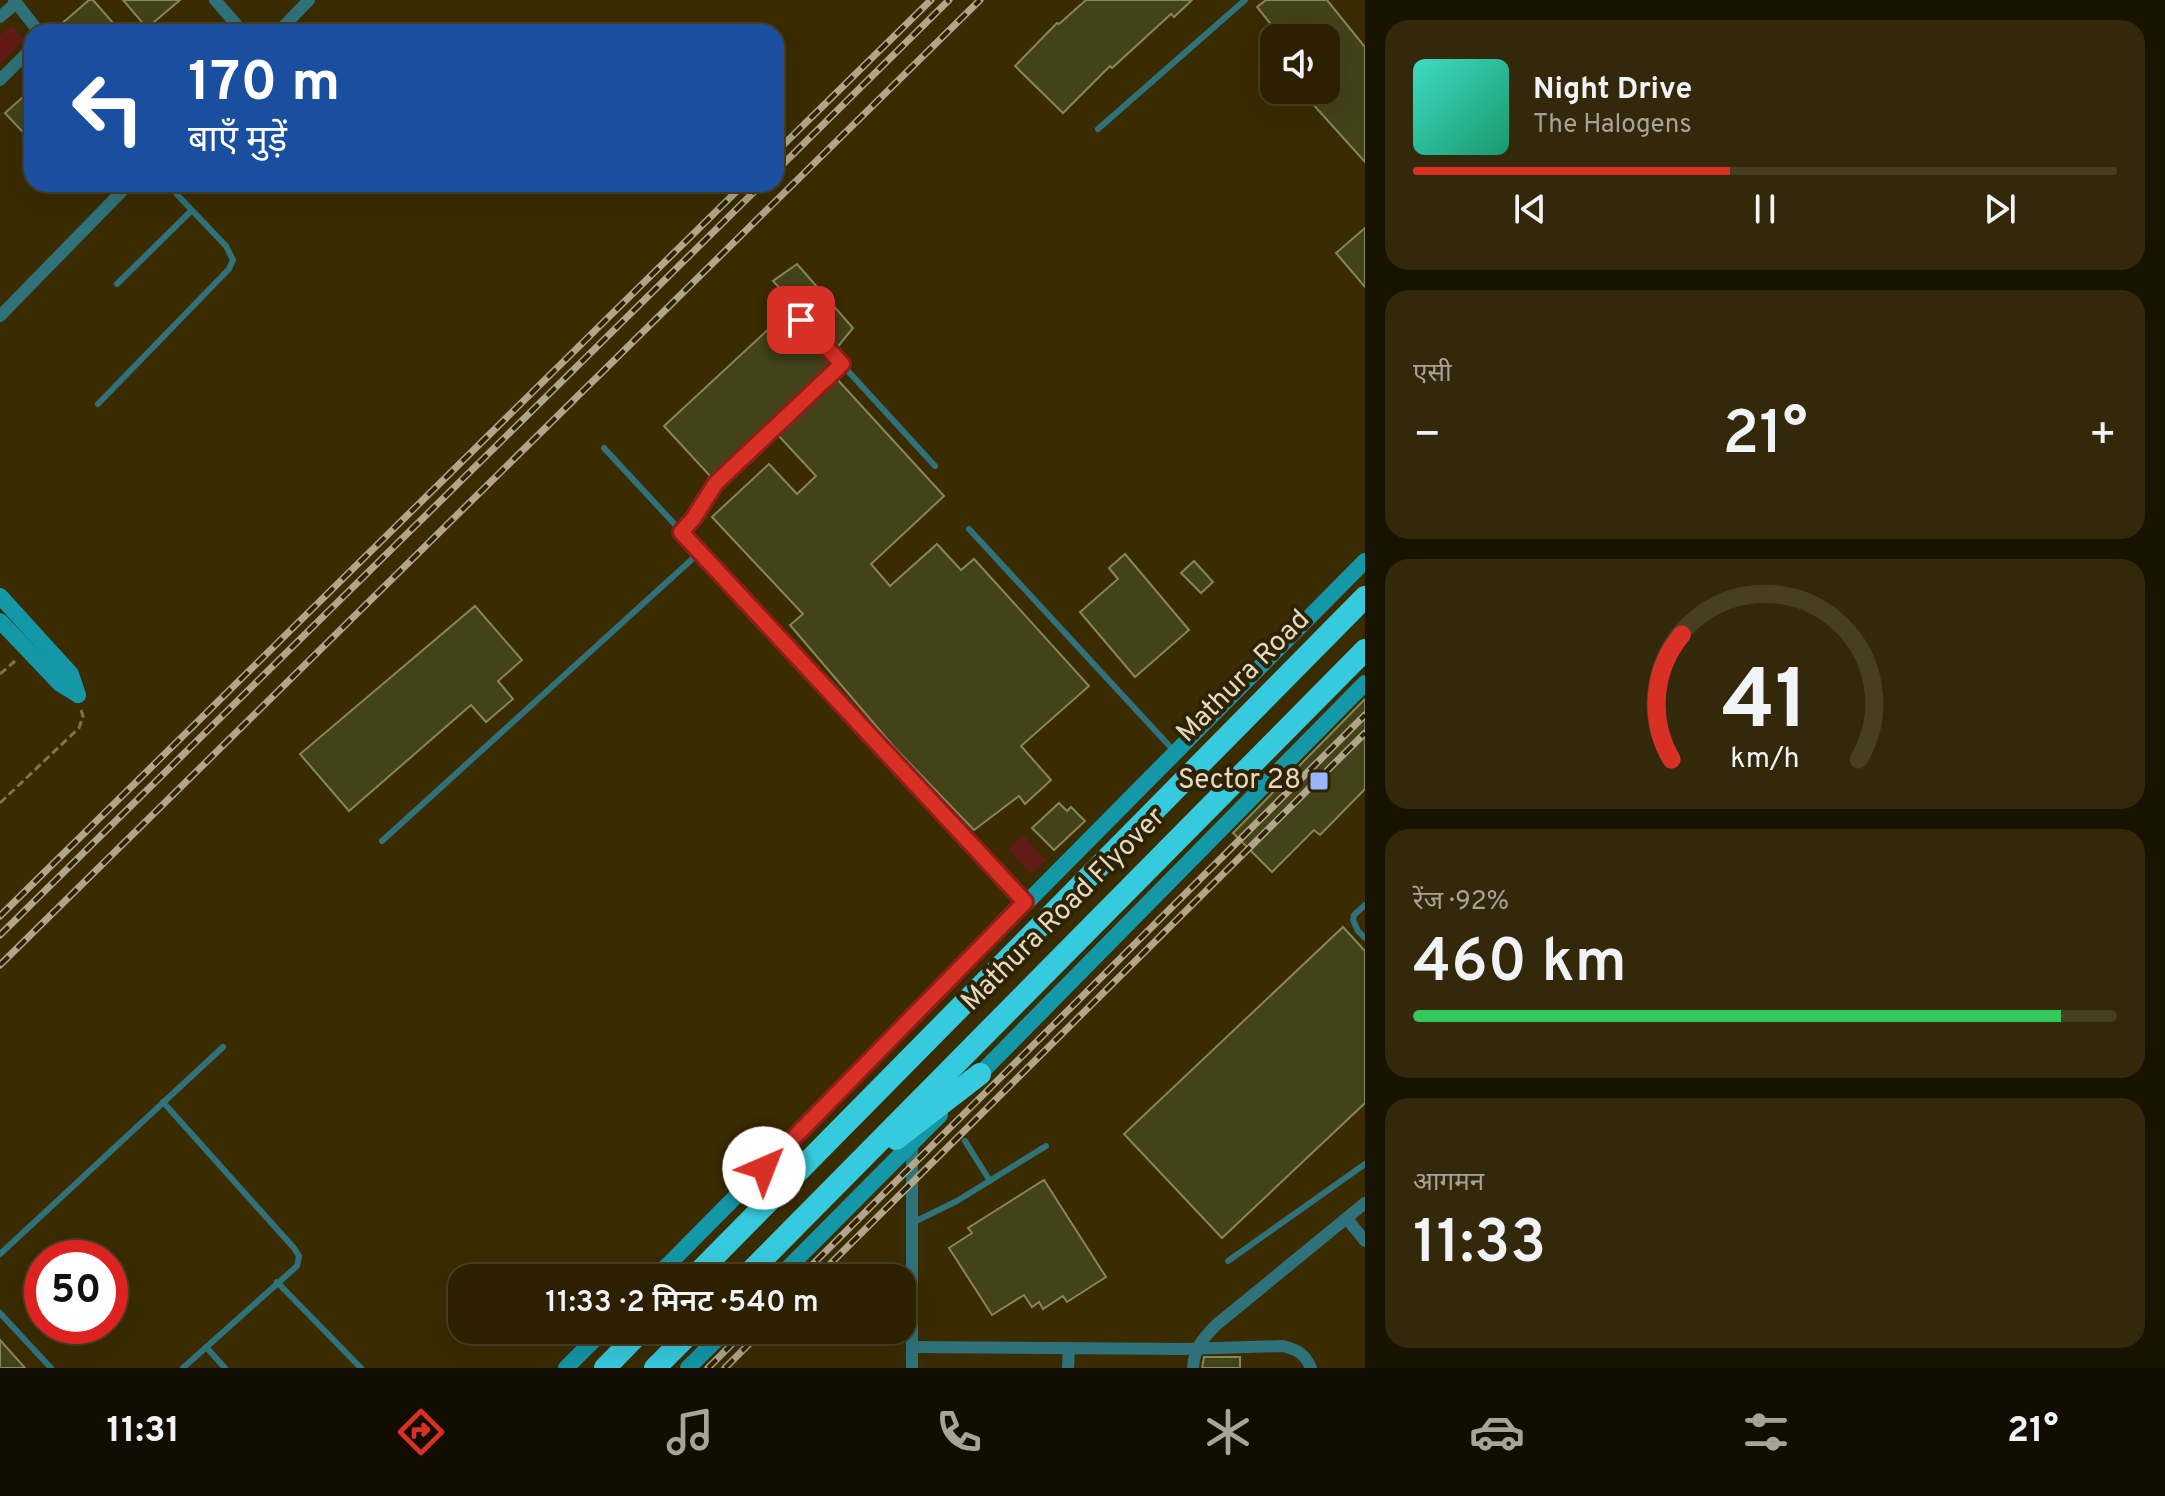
<!DOCTYPE html>
<html lang="hi">
<head>
<meta charset="utf-8">
<style>
	body { margin:0; font-family:Overpass,"Noto Sans Devanagari",sans-serif; background:#34280a; color:#f1f3f6; height:100vh; display:flex; flex-direction:column; font-size:30px; white-space:nowrap }
	* { box-sizing:border-box; margin:0 }
	p { font-size:26px; color:#a6a399 }
	.icon { flex:none; width:44px; height:44px; fill:none; stroke:currentColor; stroke-width:2; stroke-linecap:round; stroke-linejoin:round }
	.map { position:relative; flex:1; overflow:hidden }
	.side { display:flex; flex-direction:column; gap:20px; padding:20px; background:#181200; width:800px }
	.side>* { flex:none }
	.guide { position:absolute; left:24px; top:24px; width:760px; height:168px; border-radius:24px; box-shadow:0 8px 32px #0002,0 0 0 2px #483e22; background:#1a4fa0; color:#fff; overflow:hidden }
	.controls { position:absolute; left:1260px; top:24px; display:grid; gap:16px }
	.controls a { display:grid; place-items:center; width:80px; height:80px; border-radius:16px; background:#2c2000; box-shadow:0 8px 32px #0002,0 0 0 2px #483e22; font-size:40px }
	.speed { position:absolute; left:24px; top:1240px; display:flex; gap:16px; font-size:40px; font-weight:700; text-align:center }
	.speed>* { display:grid; place-content:center; width:104px; height:104px; border-radius:50%; background:#2c2000; box-shadow:0 8px 32px #0002,0 0 0 2px #483e22; line-height:1 }
	.speed .limit { border:12px solid #d22; background:#fff; color:#111 }
	.pin { position:absolute; display:grid; place-items:center; width:68px; height:68px; color:#fff; margin:-34px; border-radius:16px; box-shadow:0 4px 12px #0006 }
	.me { position:absolute; width:88px; margin:-44px; rotate:44deg; stroke-linejoin:round; filter:drop-shadow(0 0 6px #0008) }
	.turn { display:flex; align-items:center; gap:28px; height:168px; padding:0 32px; font-size:36px }
	.turn .icon { width:104px; height:104px; stroke-width:2.5 }
	.turn b { display:block; font-size:56px; line-height:68px }
	.big { font-size:60px; font-weight:600; line-height:1.1 }
	.side .widget { flex:1; display:flex; flex-direction:column; justify-content:center; gap:12px; min-width:0; padding:0 28px; border-radius:24px; background:#34280a }
	.side .dial { align-items:center; gap:0 }
	.dial svg { height:208px; overflow:visible; fill:none; stroke:#483e22; stroke-width:7; stroke-linecap:round; text-anchor:middle }
	.dial text { fill:#f1f3f6; stroke:none }
	.song { display:flex; align-items:center; gap:24px }
	.cover { width:96px; height:96px; border-radius:12px; background:linear-gradient(135deg,hsl(170 70% 55%),hsl(160 70% 35%)) }
	.played { height:8px; border-radius:4px; background:linear-gradient(90deg,#d93025 45%,#483e22 45%) }
	.keys { display:flex; justify-content:space-around; direction:ltr }
	.heat { display:flex; justify-content:space-between; align-items:center; font-size:44px; direction:ltr }
	.charge { height:12px; border-radius:6px; background:linear-gradient(90deg,#34c759 92%,#483e22 0) }
	.trip { position:absolute; left:448px; top:1264px; width:468px; height:80px; border-radius:24px; background:#2c2000; box-shadow:0 8px 32px #0002,0 0 0 2px #483e22; font-weight:600; line-height:80px; text-align:center }
	.tab-bar { display:flex; height:128px; justify-content:space-around; align-items:center; background:#120d00; color:#a6a399 }
	.tab-bar .icon { width:56px; height:56px }
	.tab-bar .current { color:#d93025 }
	.tab-bar b { font-size:36px; color:#f1f3f6 }
	main { display:flex; flex:1; min-height:0 }
	.map>svg:first-child { display:block }
	.green { fill:#621c17 }
	.building { fill:#434219; stroke:#868659; stroke-width:2 }
	.lines { fill:none; stroke-linecap:round; stroke-linejoin:round }
	.path { stroke:#7f724f; stroke-width:3; stroke-dasharray:8 4; stroke-linecap:butt }
	.lane { stroke:#2f727b; stroke-width:6 }
	.street { stroke:#2f727b; stroke-width:12 }
	.secondary { stroke:#1497a7; stroke-width:16 }
	.highway { stroke:#36cade; stroke-width:22 }
	.rail-casing { stroke:#b1a68a; stroke-width:7 }
	.rail { stroke:#2e2202; stroke-width:4; stroke-dasharray:12; stroke-linecap:butt }
	.route-casing { stroke:#8d1f18; stroke-width:20 }
	.route { stroke:#d93025; stroke-width:14 }
	.poi-dot { fill:#9ab5fd; stroke:#2e2202; stroke-width:3 }
	.labels { text-anchor:middle; dominant-baseline:central; stroke-width:8; stroke-linejoin:round; paint-order:stroke }
	.street-label { font-size:28px; fill:#e3dac3; stroke:#2e2202 }
	.poi-label { font-size:28px; fill:#e3dac3; stroke:#2e2202; text-anchor:end }
</style>
</head>
<body>
<main>
<div class="map">
<svg width="1365" height="1368" viewBox="0 0 1365 1368">
	<rect width="100%" height="100%" fill="#3a2b00"/>
	<g class="green">
		<polygon points="12,25 24,40 0,64 0,35"/>
		<polygon points="1023,835 1046,860 1031,874 1008,849"/>
	</g>
	<g class="building">
		<polygon points="89,0 93,0 121,32 52,32"/>
		<polygon points="123,0 180,0 147,28"/>
		<polygon points="1086,0 1192,0 1174,17 1171,14 1112,68 1110,66 1063,113 1015,66 1057,23 1059,24"/>
		<polygon points="1266,0 1327,0 1365,47 1365,162 1311,102 1326,90 1326,38 1282,38 1257,7"/>
		<polygon points="32,89 32,142 5,113"/>
		<polygon points="1365,228 1365,287 1336,253"/>
		<polygon points="797,264 853,328 836,349 773,281"/>
		<polygon points="786,313 833,364 711,477 664,426"/>
		<polygon points="836,378 944,496 871,564 890,586 937,544 961,570 974,559 1089,686 1021,746 1051,780 1025,804 1019,796 974,830 894,747 790,625 803,614 712,517 769,464 797,494 816,476 777,434"/>
		<polygon points="1125,554 1189,630 1135,677 1080,612 1118,579 1109,568"/>
		<polygon points="1194,561 1213,582 1201,593 1181,573"/>
		<polygon points="475,606 522,660 498,681 513,699 486,722 471,705 349,811 300,754"/>
		<polygon points="1365,699 1365,789 1320,835 1314,830 1272,872 1233,833"/>
		<polygon points="1059,803 1067,811 1071,807 1085,821 1054,850 1032,828"/>
		<polygon points="1343,927 1365,951 1365,1103 1222,1238 1124,1134"/>
		<polygon points="1044,1180 1106,1277 1067,1302 1063,1296 1043,1309 1039,1302 1032,1307 1024,1295 992,1315 949,1248 972,1233 968,1228"/>
		<polygon points="0,1340 25,1368 0,1368"/>
		<polygon points="1204,1357 1240,1357 1240,1368 1202,1368"/>
	</g>
	<g class="lines">
		<g class="path">
			<polyline points="0,674 15,661"/>
			<polyline points="0,803 79,728 83,716 81,710"/>
		</g>
		<g class="lane">
			<polyline points="1098,129 1245,0"/>
			<polyline points="117,284 191,211"/>
			<polyline points="781,298 935,466"/>
			<polyline points="98,404 229,269 233,260 226,246 167,184"/>
			<polyline points="604,448 1025,902"/>
			<polyline points="969,529 1175,752"/>
			<polyline points="681,532 693,519 716,483 842,364"/>
			<polyline points="382,841 700,552"/>
			<polyline points="1365,905 1354,915 1353,920 1358,931 1365,938"/>
			<polyline points="163,1102 294,1248 299,1256 297,1266 183,1368"/>
			<polyline points="965,1141 990,1181"/>
			<polyline points="912,1223 957,1201 1046,1146"/>
			<polyline points="0,1254 223,1047"/>
			<polyline points="1228,1261 1365,1164"/>
			<polyline points="277,1282 361,1368"/>
			<polyline points="0,1313 51,1368"/>
			<polyline points="206,1347 225,1368"/>
		</g>
		<g class="street">
			<polyline points="14,0 39,32"/>
			<polyline points="215,0 243,32"/>
			<polyline points="0,17 16,3"/>
			<polyline points="278,32 309,0"/>
			<polyline points="0,80 32,48"/>
			<polyline points="0,316 129,184"/>
			<polyline points="912,1144 912,1368"/>
			<polyline points="1347,1219 1365,1241"/>
			<path d="M 912,1347 L 1185,1349 L 1283,1346 C 1298,1350 1305,1354 1311,1368"/>
			<polyline points="1068,1368 1069,1348"/>
			<path d="M 1193,1368 C 1194,1349 1203,1338 1216,1325 L 1365,1203"/>
		</g>
		<g class="secondary">
			<polyline points="0,596 71,674 78,695"/>
			<polyline points="0,621 60,684 78,695"/>
			<polyline points="973,1081 1365,683"/>
			<polyline points="655,1278 1365,561"/>
			<polyline points="778,1278 940,1115"/>
			<polyline points="566,1368 604,1330"/>
			<polyline points="688,1368 726,1330"/>
		</g>
		<g class="highway">
			<polyline points="896,1139 980,1074"/>
			<polyline points="693,1278 1365,597"/>
			<polyline points="744,1278 1365,650"/>
			<polyline points="605,1368 642,1330"/>
			<polyline points="655,1368 693,1330"/>
		</g>
		<defs>
			<g id="rail">
				<polyline points="776,152 931,0"/>
				<polyline points="776,171 949,0"/>
				<polyline points="0,916 744,184"/>
				<polyline points="0,935 762,184"/>
				<polyline points="0,965 980,0"/>
				<polyline points="799,1278 1365,715"/>
				<polyline points="816,1278 1365,733"/>
				<polyline points="708,1368 746,1330"/>
				<polyline points="725,1368 763,1330"/>
			</g>
		</defs>
		<use href="#rail" class="rail-casing"/>
		<use href="#rail" class="rail"/>
	</g>
	<g class="lines">
		<defs>
			<polyline id="route" points="764,1168 1025,902 681,532 693,519 716,483 842,364 801,320"/>
		</defs>
		<use href="#route" class="route-casing"/>
		<use href="#route" class="route"/>
	</g>
	<rect class="poi-dot" x="1309" y="771" width="20" height="20" rx="4"/>
	<g class="labels">
		<g class="street-label">
			<text transform="translate(1244 677) rotate(-45)">Mathura Road</text>
			<text transform="translate(1064 910) rotate(-45)">Mathura Road Flyover</text>
		</g>
		<g class="poi-label">
			<text x="1301" y="781">Sector 28</text>
		</g>
	</g>
</svg>
<div class="controls">
<a><svg class="icon" aria-label="sound" viewBox="0 0 24 24"><path d="M4 9h4l5-4v14l-5-4H4zM17 9q2 3 0 6"/></svg></a>
</div>
<div class="speed"><div class="limit">50</div></div>
<div class="pin" style="left:801px;top:320px;background:#d93025"><svg class="icon" aria-label="arrive" viewBox="0 0 24 24"><path d="M6 21V4h12l-3 4 3 4H6"/></svg></div>
<svg class="me" style="left:764px;top:1168px" viewBox="-20 -20 40 40"><circle r="19" fill="#fff"/><path d="M0-13L10 11 0 6-10 11z" fill="#d93025"/></svg>
<div class="trip">11:33 · 2 मिनट · 540 m</div>
<div class="guide">
<div class="turn"><svg class="icon" aria-label="left" viewBox="0 0 24 24"><path d="M17 20v-9H6M10 6l-5 5 5 5"/></svg><div><b>170 m</b>बाएँ मुड़ें</div></div>
</div>
</div>
<section class="side">
<div class="widget">
<div class="song"><i class="cover"></i><div><b>Night Drive</b><p>The Halogens</p></div></div>
<div class="played"></div>
<div class="keys"><svg class="icon" aria-label="previous" viewBox="0 0 24 24"><path d="M18 5L8 12l10 7zM5 5v14"/></svg><svg class="icon" aria-label="pause" viewBox="0 0 24 24"><path d="M8 5v14M16 5v14"/></svg><svg class="icon" aria-label="next" viewBox="0 0 24 24"><path d="M6 5l10 7-10 7zM19 5v14"/></svg></div>
</div>
<div class="widget"><p>एसी</p>
<div class="heat"><a>−</a><b class="big">21°</b><a>+</a></div>
</div>
<div class="widget dial"><svg viewBox="0 0 100 80">
<path d="M14 69A42 42 0 1 1 86 69"/>
<path d="M14 69A42 42 0 0 1 18 21" stroke="#d93025"/>
<text x="50" y="56" font-size="32" font-weight="700">41</text>
<text x="50" y="72" font-size="11">km/h</text>
</svg></div>
<div class="widget"><p>रेंज · 92%</p><b class="big">460 km</b><div class="charge"></div></div>
<div class="widget"><p>आगमन</p><b class="big">11:33</b></div>
</section>
</main>
<nav class="tab-bar">
<b>11:31</b>
<svg class="icon current" aria-label="directions" viewBox="0 0 24 24"><path d="M12 3l9 9-9 9-9-9zM9 14v-3h6M13 9l2 2-2 2"/></svg>
<svg class="icon" aria-label="music" viewBox="0 0 24 24"><path d="M9 18V5l10-2v13"/><circle cx="6" cy="18" r="3"/><circle cx="16" cy="16" r="3"/></svg>
<svg class="icon" aria-label="phone" viewBox="0 0 24 24"><path d="M5 4h4l2 5-3 2q2 4 5 5l2-3 5 2v4C11 20 4 13 5 4z"/></svg>
<svg class="icon" aria-label="climate" viewBox="0 0 24 24"><path d="M12 3v18M4 7l16 10M4 17L20 7"/></svg>
<svg class="icon" aria-label="car" viewBox="0 0 24 24"><path d="M5 17H2v-5l4-1 3-4h7l3 4 3 1v5h-3M9 17h6M6 11h13"/><circle cx="7" cy="17" r="2"/><circle cx="17" cy="17" r="2"/></svg>
<svg class="icon" aria-label="filters" viewBox="0 0 24 24"><path d="M4 7h16M4 17h16"/><circle cx="9" cy="7" r="2"/><circle cx="15" cy="17" r="2"/></svg>
<b>21°</b>
</nav>
</body>
</html>
